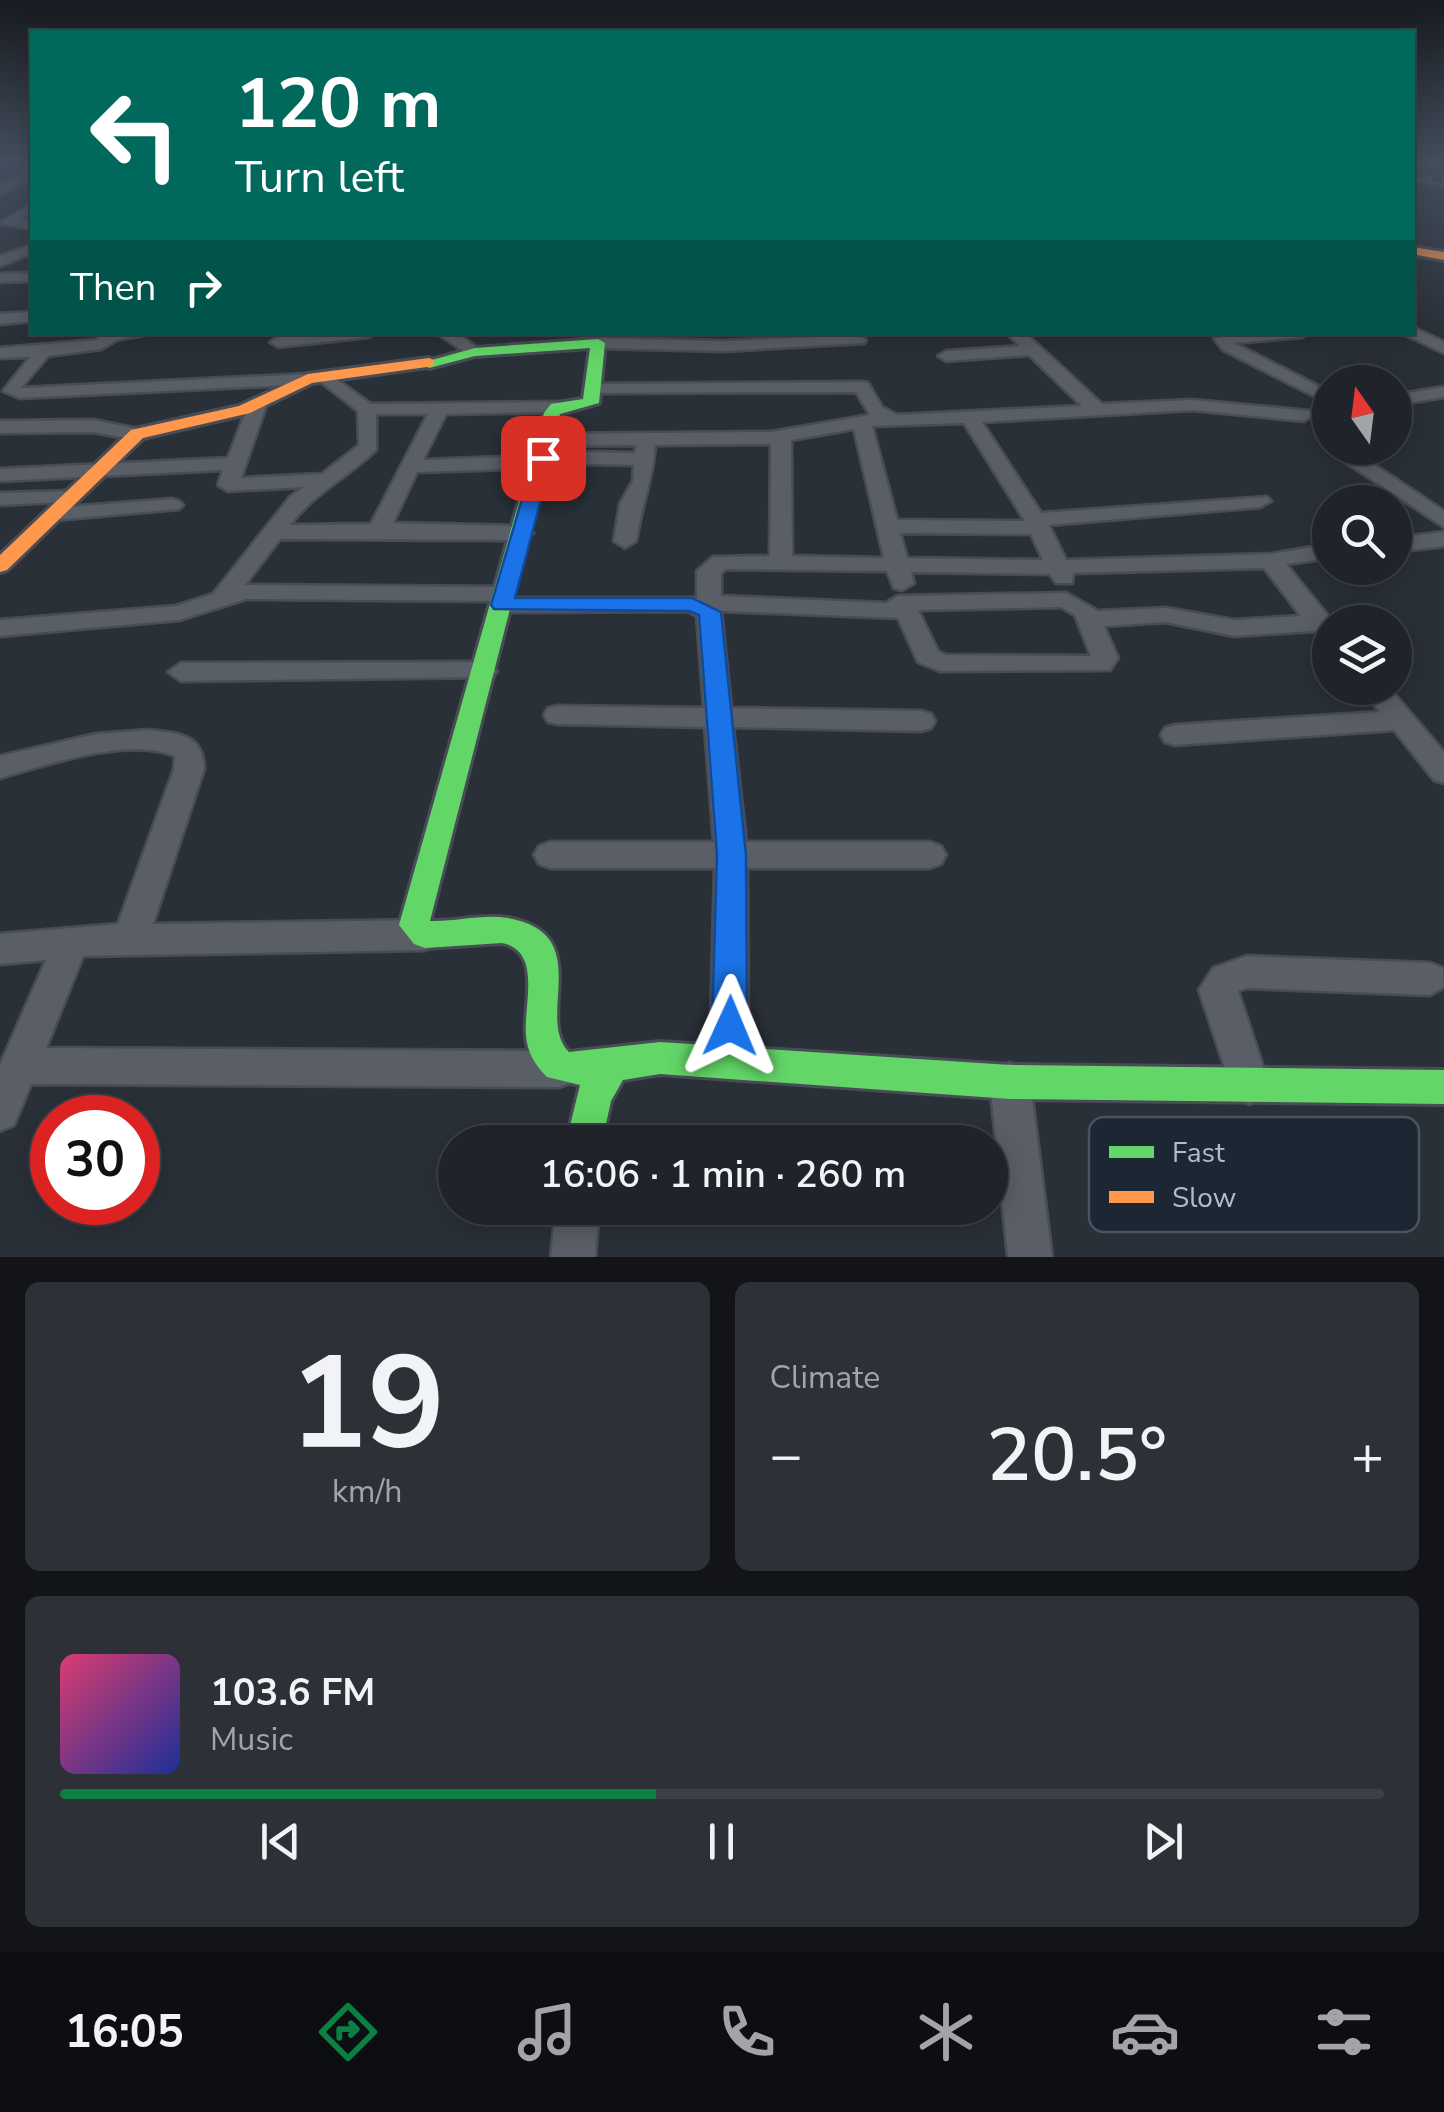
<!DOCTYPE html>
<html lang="en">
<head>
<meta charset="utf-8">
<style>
	body { margin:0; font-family:"Nunito Sans",sans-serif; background:#2d3036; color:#f1f3f6; height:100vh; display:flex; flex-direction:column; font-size:38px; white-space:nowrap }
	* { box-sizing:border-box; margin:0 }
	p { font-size:32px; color:#a2a4a8 }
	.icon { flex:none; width:55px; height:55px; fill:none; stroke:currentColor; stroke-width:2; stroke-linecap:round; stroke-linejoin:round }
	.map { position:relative; height:1257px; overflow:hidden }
	.sheet { display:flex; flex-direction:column; gap:25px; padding:25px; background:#121417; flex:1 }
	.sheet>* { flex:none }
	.banner { position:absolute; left:30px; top:30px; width:1385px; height:305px; border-radius:0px; box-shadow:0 5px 25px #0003,0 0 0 2px #3d4147; background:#00695c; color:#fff; overflow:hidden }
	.needle { width:65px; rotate:346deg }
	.buttons { position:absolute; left:1312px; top:365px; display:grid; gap:20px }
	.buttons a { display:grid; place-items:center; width:100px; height:100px; border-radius:50%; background:#20242a; box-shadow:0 5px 25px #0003,0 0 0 2px #3d4147; font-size:50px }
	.speed { position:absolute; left:30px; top:1095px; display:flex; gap:20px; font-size:50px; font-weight:700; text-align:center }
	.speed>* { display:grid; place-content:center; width:130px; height:130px; border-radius:50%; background:#20242a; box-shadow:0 5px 25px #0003,0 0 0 2px #3d4147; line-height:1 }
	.speed .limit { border:15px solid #d22; background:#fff; color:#111 }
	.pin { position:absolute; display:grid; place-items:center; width:85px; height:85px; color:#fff; margin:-42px; border-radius:20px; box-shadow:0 5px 15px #0006 }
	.me { position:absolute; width:110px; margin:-55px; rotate:1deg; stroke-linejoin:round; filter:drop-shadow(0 0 8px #0008) }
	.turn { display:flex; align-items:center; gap:35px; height:210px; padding:0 40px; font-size:45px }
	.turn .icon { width:130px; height:130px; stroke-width:2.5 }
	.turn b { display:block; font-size:70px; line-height:85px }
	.then { display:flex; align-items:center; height:95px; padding:0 40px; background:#0003; gap:20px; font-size:38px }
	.big { font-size:75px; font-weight:600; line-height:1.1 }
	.sheet .tile { flex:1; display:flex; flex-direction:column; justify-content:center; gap:15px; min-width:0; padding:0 35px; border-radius:15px; background:#2d3036 }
	.sheet .dial { align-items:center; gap:0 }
	.dial b { font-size:130px; line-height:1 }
	.song { display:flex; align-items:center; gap:30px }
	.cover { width:120px; height:120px; border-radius:15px; background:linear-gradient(135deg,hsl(340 70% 55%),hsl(230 70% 35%)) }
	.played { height:10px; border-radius:5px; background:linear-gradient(90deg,#0b8043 45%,#3d4147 45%) }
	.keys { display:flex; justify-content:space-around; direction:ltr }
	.heat { display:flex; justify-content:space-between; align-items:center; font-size:55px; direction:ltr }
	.sheet .tiles { flex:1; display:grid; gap:25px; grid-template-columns:1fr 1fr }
	.tile:last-child { grid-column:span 2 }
	.trip { position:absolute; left:438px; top:1125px; width:570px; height:100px; border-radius:50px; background:#20242a; box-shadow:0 5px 25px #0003,0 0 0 2px #3d4147; font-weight:600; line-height:100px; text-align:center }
	.tabs { display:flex; height:160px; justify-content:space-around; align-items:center; background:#0d0e11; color:#a2a4a8 }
	.tabs .icon { width:70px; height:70px }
	.tabs .on { color:#0b8043 }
	.tabs b { font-size:45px; color:#f1f3f6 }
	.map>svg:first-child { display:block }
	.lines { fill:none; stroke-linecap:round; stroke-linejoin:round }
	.street-casing { stroke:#484c55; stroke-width:5 }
	.fast-casing { stroke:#484c55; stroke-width:6 }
	.slow-casing { stroke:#484c55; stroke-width:6 }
	.street { fill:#5a5e66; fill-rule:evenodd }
	.fast { fill:#63d668; fill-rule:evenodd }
	.slow { fill:#ff974d; fill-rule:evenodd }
	.rail-casing { stroke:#595d64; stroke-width:5 }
	.rail { stroke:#1d2633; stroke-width:4; stroke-dasharray:10; stroke-linecap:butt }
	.route { fill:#1a73e8; stroke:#114b97; stroke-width:2.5 }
	.key { fill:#1d2633; stroke:#4a5360; stroke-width:2.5 }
	.key-label { font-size:28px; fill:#b4bcc9 }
</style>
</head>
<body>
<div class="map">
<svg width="1444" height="1257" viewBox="0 0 1444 1257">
	<rect width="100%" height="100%" fill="#2a3038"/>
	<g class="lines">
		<defs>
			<g id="street">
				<polygon points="32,171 32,178 0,194 0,186"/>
				<polygon points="1412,174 1444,180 1444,186 1412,180"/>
				<polygon points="32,204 32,213 19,220 32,221 32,229 0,223"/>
				<polygon points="32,245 32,253 0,266 0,256"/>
				<polygon points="32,273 32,281 0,282 0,274"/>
				<polygon points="32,312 32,321 0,324 0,314"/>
				<polygon points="1412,327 1444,342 1444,353 1406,335 1404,332 1412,332"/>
				<polygon points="106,332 158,332 117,340 101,349 48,356 21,388 308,374 317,379 308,384 20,398 3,391 30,357 0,358 0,348 96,340"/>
				<polygon points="321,332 377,332 369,337 278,347 270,342 278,337"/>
				<polygon points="435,332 455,332 483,352 469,355"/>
				<path d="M 1006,332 L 1024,332 L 1102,404 L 1192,400 L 1310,411 L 1313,415 L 1304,421 L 1192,410 L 982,422 L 1041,513 L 1267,497 L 1271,501 L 1260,507 L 1049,525 L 1066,560 L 1271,554 L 1330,544 L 1330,558 L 1286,564 L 1333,622 L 1330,635 L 1313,631 L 1234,636 L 1166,622 L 1104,626 L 1118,658 L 1110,670 L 940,671 L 918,662 L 898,618 L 721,611 L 731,708 L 921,711 L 931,714 L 935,721 L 931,728 L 921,731 L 733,727 L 746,842 L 930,842 L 941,846 L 946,855 L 941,864 L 930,868 L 747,868 L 748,1061 L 743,1074 L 729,1079 L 715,1074 L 710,1061 L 715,868 L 550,868 L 539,864 L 534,855 L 539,846 L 550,842 L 714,842 L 705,727 L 558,724 L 548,722 L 544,715 L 548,708 L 558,706 L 704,708 L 697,616 L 688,611 L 502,612 L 493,610 L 490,605 L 493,601 L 246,599 L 179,620 L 0,636 L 0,620 L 176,606 L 213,594 L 290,497 L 304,487 L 228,491 L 218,485 L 223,470 L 0,481 L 0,469 L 228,458 L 248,406 L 257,401 L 266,406 L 241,478 L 322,474 L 359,445 L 358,411 L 320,381 L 317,377 L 326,372 L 371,404 L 557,402 L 566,407 L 557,412 L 446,414 L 423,460 L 534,456 L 543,451 L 635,453 L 636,445 L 546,446 L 536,440 L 546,434 L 771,432 L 870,415 L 856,392 L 589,393 L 586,389 L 595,384 L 862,382 L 868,383 L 882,407 L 897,415 L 1082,406 L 1029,355 L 946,361 L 938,356 L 946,351 L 1020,346 ZM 376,414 L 428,414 L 371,524 L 290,525 C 313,494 348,477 376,450 ZM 964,423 L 1025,521 L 897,520 L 872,426 ZM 854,429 L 884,558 L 792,556 L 791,440 ZM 771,444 L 770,556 L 713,557 L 697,571 L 697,598 L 514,598 L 513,589 L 505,587 L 245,585 L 280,539 L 522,540 L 533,533 L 522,526 L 393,523 L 417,472 L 542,468 L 551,463 L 634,465 L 633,481 L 620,504 L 614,541 L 625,548 L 636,541 C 641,507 653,479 655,445 ZM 900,533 L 1031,534 L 1043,560 L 907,558 ZM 1264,568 L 1301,616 L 1234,620 L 1166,608 L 1098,611 L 1066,593 L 898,596 L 886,603 L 721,596 L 721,573 L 726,569 L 887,571 L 894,588 L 902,590 L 914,583 L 911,572 L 1050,574 L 1056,583 L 1072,583 L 1073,573 ZM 1061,607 L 1075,615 L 1091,656 L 945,655 L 938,651 L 918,610 Z"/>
				<polygon points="1242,332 1310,332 1302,337 1234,343 1330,392 1330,404 1223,350 1214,339"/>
				<polygon points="858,335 866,340 864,343 725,351 598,348 590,343 598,338 725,341"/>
				<polygon points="1444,387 1444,397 1395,405 1395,395"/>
				<polygon points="93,420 144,430 146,434 137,440 93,432 0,433 0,421"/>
				<polygon points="1330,444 1330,448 1349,448 1444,511 1444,527 1330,452 1327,448"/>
				<polygon points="71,491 78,493 81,497 78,501 0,505 0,493"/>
				<polygon points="172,499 179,501 183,505 179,509 54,520 43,514 54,508"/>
				<polygon points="1444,532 1444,546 1395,552 1395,538"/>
				<polygon points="484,662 497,671 493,677 181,681 168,672 181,663"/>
				<polygon points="1362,688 1389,688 1444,752 1444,783 1434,780 1394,730 1175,745 1165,742 1161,735 1165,728 1175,725 1380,712"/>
				<path d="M 149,730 C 179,734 203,733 204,769 L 153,924 L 425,920 L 437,925 L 442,935 L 437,945 L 425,950 L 83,956 L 46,1048 L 559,1051 L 573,1056 L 578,1069 L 573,1082 L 559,1087 L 31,1084 L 14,1125 L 0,1131 L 0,1065 L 46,960 L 0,964 L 0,934 L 118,924 L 174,769 L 175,756 C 129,736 46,765 0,778 L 0,756 L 96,734 Z"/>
				<polygon points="1247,956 1430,963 1443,968 1444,987 1430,995 1247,988 1238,991 1269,1085 1263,1098 1249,1104 1235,1098 1199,990 1213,968"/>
				<polygon points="1010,1063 1024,1069 1030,1082 1052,1257 1008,1257 990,1082 996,1069"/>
				<polygon points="556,1208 599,1208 595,1257 551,1257"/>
			</g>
			<path id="fast" d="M 598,339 L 605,343 L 599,403 L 560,414 L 430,921 C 456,922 482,914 508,918 C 597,934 534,1018 569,1052 L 660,1042 L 1010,1065 L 1444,1070 L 1444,1104 L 1010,1099 L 660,1074 L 623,1080 L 611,1101 L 602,1142 L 566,1142 L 580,1085 L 547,1077 C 535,1065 527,1052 526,1035 C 523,1006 543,951 502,943 L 425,948 L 414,944 L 399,925 L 544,413 L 551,404 L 583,399 L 590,348 L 475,356 L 429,368 L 421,363 L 475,348 Z"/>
			<g id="slow">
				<polygon points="1412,247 1444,252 1444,260 1412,254"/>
				<polygon points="429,358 434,360 434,366 312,383 250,413 143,438 7,570 0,572 0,555 131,430 239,406 308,374"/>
			</g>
		</defs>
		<use href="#street" class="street-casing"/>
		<use href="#fast" class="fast-casing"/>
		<use href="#slow" class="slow-casing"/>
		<use href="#street" class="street"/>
		<use href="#fast" class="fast"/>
		<use href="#slow" class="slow"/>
		<defs>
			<polyline id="rail" points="1412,175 1444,180"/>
		</defs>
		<use href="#rail" class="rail-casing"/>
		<use href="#rail" class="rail"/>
	</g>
	<linearGradient id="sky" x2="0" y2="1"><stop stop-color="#171a1f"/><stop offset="0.48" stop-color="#444e5e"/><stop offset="1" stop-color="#444e5e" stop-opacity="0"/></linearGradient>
	<rect width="1444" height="336" fill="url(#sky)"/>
	<polygon class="route" points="543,452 552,458 515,598 692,598 721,612 746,855 747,1026 742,1038 730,1042 717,1038 712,1026 717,855 699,615 689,611 494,609 491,605 534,458"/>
	<rect x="1089" y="1117" width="330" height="115" rx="15" class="key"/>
	<rect x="1109" y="1146" width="45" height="12" fill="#63d668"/>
	<rect x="1109" y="1191" width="45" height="12" fill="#ff974d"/>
	<g class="key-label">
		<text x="1172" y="1162">Fast</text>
		<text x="1172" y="1207">Slow</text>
	</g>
</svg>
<div class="buttons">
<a><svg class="needle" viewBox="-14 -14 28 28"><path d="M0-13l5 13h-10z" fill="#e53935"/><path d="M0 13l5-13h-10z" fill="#a2a4a8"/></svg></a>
<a><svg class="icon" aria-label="search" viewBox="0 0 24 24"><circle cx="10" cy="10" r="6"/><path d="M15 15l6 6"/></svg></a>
<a><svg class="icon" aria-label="layers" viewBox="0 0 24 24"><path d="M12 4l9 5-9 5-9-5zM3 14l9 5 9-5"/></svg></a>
</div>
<div class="speed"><div class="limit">30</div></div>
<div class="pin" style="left:543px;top:458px;background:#d93025"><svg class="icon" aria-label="arrive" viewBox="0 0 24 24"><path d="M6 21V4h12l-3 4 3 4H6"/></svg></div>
<svg class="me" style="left:730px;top:1026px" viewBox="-20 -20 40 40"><path d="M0-17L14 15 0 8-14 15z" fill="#1a73e8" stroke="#fff" stroke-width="4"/></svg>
<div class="trip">16:06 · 1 min · 260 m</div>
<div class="banner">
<div class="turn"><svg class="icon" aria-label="left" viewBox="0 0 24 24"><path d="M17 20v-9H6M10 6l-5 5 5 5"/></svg><div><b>120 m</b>Turn left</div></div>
<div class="then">Then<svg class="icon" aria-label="right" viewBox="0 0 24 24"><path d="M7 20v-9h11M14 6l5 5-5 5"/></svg></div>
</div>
</div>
<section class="sheet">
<div class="tiles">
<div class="tile dial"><b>19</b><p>km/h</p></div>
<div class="tile"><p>Climate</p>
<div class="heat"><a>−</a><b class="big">20.5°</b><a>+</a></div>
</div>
<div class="tile">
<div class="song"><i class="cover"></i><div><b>103.6 FM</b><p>Music</p></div></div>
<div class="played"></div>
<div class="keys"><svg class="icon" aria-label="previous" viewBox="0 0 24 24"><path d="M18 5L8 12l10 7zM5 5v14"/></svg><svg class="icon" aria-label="pause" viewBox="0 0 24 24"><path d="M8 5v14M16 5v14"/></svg><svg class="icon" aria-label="next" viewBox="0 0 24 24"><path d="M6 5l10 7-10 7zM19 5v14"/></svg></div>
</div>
</div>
</section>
<nav class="tabs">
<b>16:05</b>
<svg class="icon on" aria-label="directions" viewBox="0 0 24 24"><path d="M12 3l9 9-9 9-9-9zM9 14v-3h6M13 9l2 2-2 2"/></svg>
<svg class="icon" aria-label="music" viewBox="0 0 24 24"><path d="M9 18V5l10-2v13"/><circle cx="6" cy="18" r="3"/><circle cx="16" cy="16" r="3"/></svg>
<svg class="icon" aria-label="phone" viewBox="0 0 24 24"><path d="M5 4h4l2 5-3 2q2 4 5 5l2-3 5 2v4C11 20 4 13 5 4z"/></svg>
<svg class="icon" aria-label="climate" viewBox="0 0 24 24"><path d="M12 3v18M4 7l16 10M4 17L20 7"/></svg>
<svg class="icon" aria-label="car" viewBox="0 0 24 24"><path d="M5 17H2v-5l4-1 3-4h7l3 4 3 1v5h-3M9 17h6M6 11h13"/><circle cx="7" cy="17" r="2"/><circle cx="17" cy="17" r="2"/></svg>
<svg class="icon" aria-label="filters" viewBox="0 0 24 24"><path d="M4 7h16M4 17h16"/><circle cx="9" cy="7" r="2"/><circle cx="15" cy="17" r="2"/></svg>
</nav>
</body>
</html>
